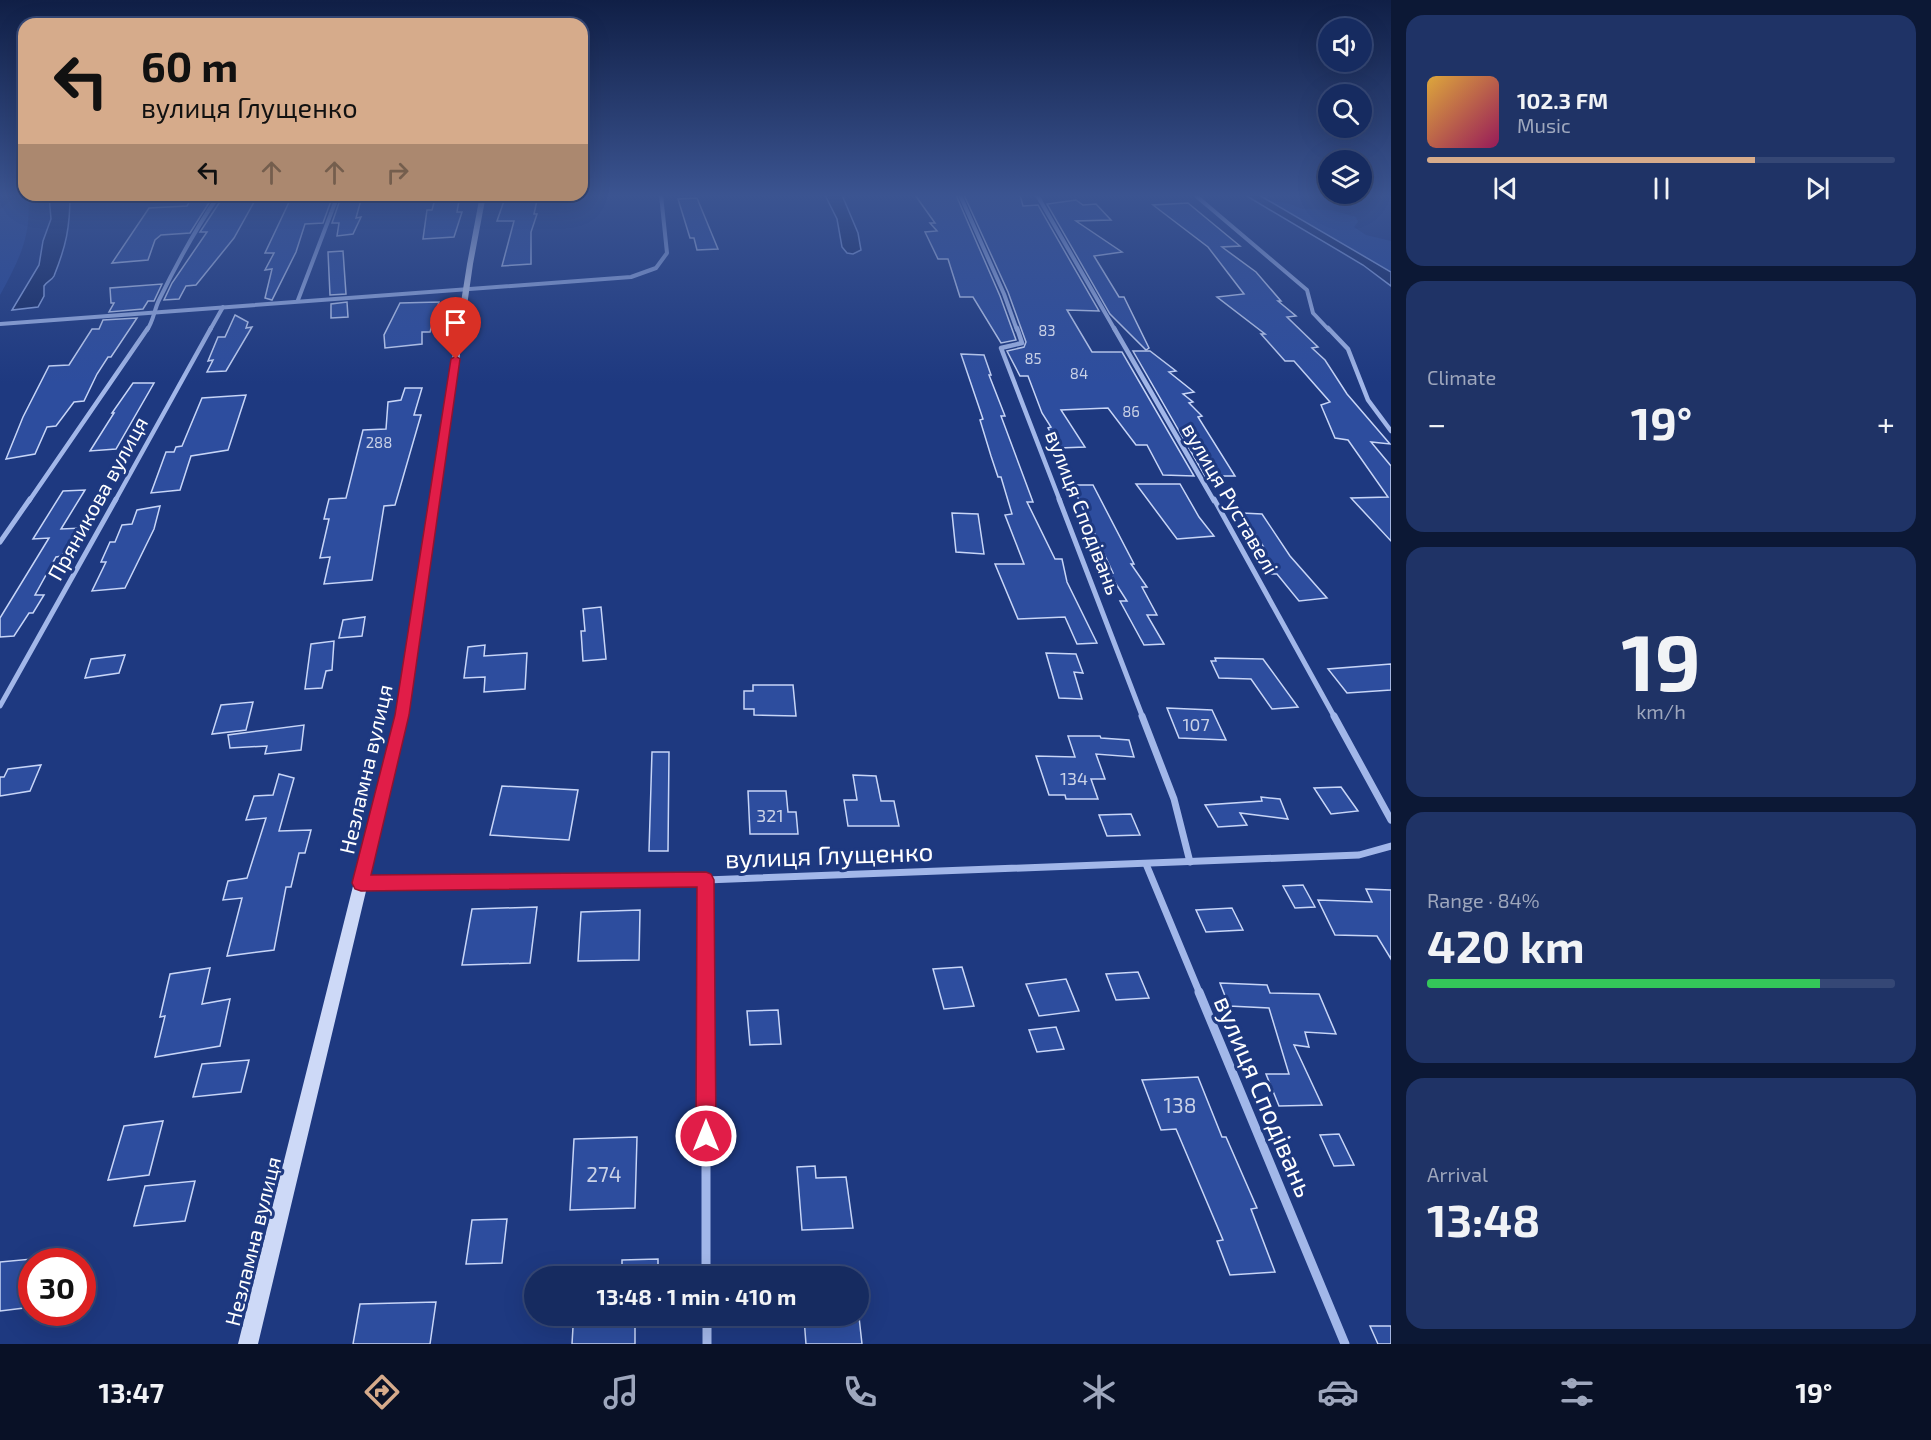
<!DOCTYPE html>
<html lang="en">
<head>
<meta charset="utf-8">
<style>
	body { margin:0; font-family:"Exo 2",sans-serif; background:#1f3366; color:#f1f3f6; height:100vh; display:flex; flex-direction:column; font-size:22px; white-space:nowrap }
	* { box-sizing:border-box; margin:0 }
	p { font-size:20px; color:#9ea7bd }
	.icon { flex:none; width:33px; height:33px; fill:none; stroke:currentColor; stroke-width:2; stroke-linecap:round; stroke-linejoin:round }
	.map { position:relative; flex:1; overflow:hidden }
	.details { display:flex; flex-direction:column; gap:15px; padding:15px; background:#0c1835; width:540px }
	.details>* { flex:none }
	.banner { position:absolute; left:18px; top:18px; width:570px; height:183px; border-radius:18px; box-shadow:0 6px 24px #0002,0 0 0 2px #354775; background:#d6ab8b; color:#111; overflow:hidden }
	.controls { position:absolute; left:1318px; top:18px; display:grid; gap:12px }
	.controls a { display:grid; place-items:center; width:54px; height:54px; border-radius:50%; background:#162b60; box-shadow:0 6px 24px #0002,0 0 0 2px #354775; font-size:30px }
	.speed { position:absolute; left:18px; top:1248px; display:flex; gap:12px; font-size:30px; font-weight:700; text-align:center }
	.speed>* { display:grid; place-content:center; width:78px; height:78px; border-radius:50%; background:#162b60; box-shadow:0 6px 24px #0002,0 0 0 2px #354775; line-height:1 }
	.speed .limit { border:9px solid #d22; background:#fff; color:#111 }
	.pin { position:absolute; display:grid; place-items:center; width:51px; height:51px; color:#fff; margin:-62px -26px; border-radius:50% 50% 50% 0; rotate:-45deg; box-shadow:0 0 6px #0007 }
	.pin .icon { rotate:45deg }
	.me { position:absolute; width:66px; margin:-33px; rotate:0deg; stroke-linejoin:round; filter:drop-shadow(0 0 4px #0008) }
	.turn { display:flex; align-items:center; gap:21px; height:126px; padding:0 24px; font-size:27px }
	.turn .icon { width:78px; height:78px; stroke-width:2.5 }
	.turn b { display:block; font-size:42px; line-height:51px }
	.lanes { display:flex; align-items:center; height:57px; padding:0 24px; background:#0003; justify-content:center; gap:30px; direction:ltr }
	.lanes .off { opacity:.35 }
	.big { font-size:45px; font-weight:700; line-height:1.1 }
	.details .tile { flex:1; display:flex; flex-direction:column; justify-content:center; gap:9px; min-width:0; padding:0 21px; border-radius:18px; background:#1f3366 }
	.details .dial { align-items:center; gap:0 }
	.dial b { font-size:78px; line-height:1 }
	.song { display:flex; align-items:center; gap:18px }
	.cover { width:72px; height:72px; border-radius:9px; background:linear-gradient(135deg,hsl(40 70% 55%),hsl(330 70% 35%)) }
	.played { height:6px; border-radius:3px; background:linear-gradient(90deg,#d6ab8b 70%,#354775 70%) }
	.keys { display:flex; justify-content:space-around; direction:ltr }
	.heat { display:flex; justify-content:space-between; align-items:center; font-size:33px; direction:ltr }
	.charge { height:9px; border-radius:4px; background:linear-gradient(90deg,#34c759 84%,#354775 0) }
	.trip { position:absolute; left:524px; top:1266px; width:345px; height:60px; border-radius:30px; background:#162b60; box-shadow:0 6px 24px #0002,0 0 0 2px #354775; font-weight:700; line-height:60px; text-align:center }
	.tab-bar { display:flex; height:96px; justify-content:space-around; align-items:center; background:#091126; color:#9ea7bd }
	.tab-bar .icon { width:42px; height:42px }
	.tab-bar .active { color:#d6ab8b }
	.tab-bar b { font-size:27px; color:#f1f3f6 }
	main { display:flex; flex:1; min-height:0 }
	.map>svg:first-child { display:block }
	.green { fill:#274899 }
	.water { fill:#14285f; stroke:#96afea; stroke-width:1.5 }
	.building { fill:#2d4d9e; stroke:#c7d5f7; stroke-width:1.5 }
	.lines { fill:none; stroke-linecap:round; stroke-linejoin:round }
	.street-far4 { stroke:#a2b7e9; stroke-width:4 }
	.street-far3 { stroke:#a2b7e9; stroke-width:4.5 }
	.street-far2 { stroke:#a2b7e9; stroke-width:5 }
	.street-far1 { stroke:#a2b7e9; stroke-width:7 }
	.street { stroke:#a2b7e9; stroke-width:9 }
	.secondary { fill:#cdd9f7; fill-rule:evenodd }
	.route { fill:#e11d48; stroke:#92132f; stroke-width:1.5 }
	.labels { text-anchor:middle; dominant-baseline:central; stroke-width:6; stroke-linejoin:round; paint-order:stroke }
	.far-number-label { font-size:15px; fill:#cad2e7 }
	.number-label { font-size:18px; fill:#cad2e7 }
	.street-label { font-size:21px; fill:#fff; stroke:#1e3980 }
	.near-number-label { font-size:21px; fill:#cad2e7 }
	.near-street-label { font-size:26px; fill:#fff; stroke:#1e3980 }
</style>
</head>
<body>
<main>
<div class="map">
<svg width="1391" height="1344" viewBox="0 0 1391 1344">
	<rect width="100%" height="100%" fill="#1e3980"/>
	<g class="green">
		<path d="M 17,195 L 28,195 C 32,236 19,260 0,295 L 0,209 Z"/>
		<polygon points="1269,201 1288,203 1302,209 1332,210 1356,217 1358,222 1354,227 1366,235 1391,241 1391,272"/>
	</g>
	<g class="water">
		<path d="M 49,195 L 70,195 C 70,228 66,246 54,276 C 52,280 47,281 44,286 L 44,296 L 38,307 L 12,310 L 39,265 L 43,241 L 51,219 Z"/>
		<polygon points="825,195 842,195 858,233 861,250 853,254 847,253 842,247 837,219"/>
		<polygon points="1245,195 1259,195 1391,272 1391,286 1363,265"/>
	</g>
	<g class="building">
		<polygon points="258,195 234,238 196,285 186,286 179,299 164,300 172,283 207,232 200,232 223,197"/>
		<polygon points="436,195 460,195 457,212 462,212 454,237 423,239 427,210 432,210"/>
		<polygon points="506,195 538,196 534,214 537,214 531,232 531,264 502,266 514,221 497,221"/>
		<polygon points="915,195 956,195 1000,296 1016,340 1001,343 973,297 960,297 948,259 938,259 925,232 937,231 930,223 935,223"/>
		<polygon points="964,195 1020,195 1023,206 1038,205 1099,311 1067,310 1092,352 1122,352 1194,476 1163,475 1147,445 1136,445 1108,408 1061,410 1085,447 1059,448 1048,428 1051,427 1042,413 1028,376 1020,376 1007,351 1024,347 1026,342 1008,292"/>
		<polygon points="321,196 320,199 332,198 323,223 305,224 296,252 272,300 265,298 272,269 265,270 274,253 265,253 291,198"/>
		<polygon points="362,196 356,218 361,217 353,234 337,236 339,223 332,223 341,197"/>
		<polygon points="212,198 190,233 161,235 155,240 148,260 112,263 149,208 187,206 191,199"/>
		<polygon points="697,198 718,249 697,250 694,238 690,238 678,199"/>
		<polygon points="1076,200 1083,205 1096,204 1111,220 1076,221 1122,252 1094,256 1119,297 1124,297 1149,348 1146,350 1110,314 1047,204"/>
		<polygon points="1188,203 1240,246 1222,247 1256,272 1281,301 1278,301 1296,316 1287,317 1318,347 1312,348 1325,360 1347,394 1390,444 1371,442 1391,466 1391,541 1351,498 1388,497 1348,440 1335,438 1321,405 1330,402 1294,361 1285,361 1261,334 1265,334 1217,297 1244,294 1208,247 1153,205"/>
		<polygon points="343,251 346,294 330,295 328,252"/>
		<polygon points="162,284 154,301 148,301 143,309 109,312 114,303 111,303 110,288"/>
		<polygon points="347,302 348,317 331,318 331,304"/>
		<polygon points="439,302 430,332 422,332 422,344 385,348 384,335 400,303"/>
		<polygon points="235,315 248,322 246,328 252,327 226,371 207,372 213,360 208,361 218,337 225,337"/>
		<polygon points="137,318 111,357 108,357 97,374 84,401 74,402 56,426 47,427 35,454 6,459 23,417 49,366 69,365 92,329 99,329 103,320"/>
		<polygon points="1133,351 1150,351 1176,371 1169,372 1194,392 1183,394 1193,402 1189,403 1202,416 1198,417 1235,476 1205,476"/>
		<polygon points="961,354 984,355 991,375 989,375 1005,416 1001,416 1033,502 1027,502 1055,559 1062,559 1067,582 1097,643 1077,644 1065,617 1018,619 995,564 1024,564 1005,515 1012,514 1001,477 998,477 991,456 980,420 983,419"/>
		<polygon points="133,383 154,383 116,449 90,451 114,413 112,413"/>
		<polygon points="405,388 422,388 414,415 421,415 395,505 384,506 372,580 324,584 330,557 320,558 329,519 324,519 329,499 346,498 363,430 386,429 388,402 401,400"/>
		<polygon points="246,395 228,450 191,456 180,490 151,493 166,452 174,452 176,447 182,446 202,398"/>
		<polygon points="1136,484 1180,484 1199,517 1214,536 1177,539"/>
		<polygon points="1072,485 1093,485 1134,564 1131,564 1147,587 1142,587 1157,615 1147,615 1164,644 1144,645 1120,601 1127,601 1109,573 1113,573"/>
		<polygon points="85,490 61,529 82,528 71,547 67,547 62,556 56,557 35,595 44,595 33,613 29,613 14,636 0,637 0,618 49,538 33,539 63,491"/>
		<polygon points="160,506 154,529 125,588 92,591 106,562 101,562 110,542 115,542 122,525 132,524 137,510"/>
		<polygon points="952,513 978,514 984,554 956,552"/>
		<polygon points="1242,513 1262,514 1290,556 1327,598 1299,601 1277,574 1267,574 1251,546 1263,546"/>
		<polygon points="601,607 606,659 583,661 581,631 585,631 583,609"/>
		<polygon points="365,617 362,636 339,638 343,620"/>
		<polygon points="334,641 332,670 326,671 322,688 305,689 311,644"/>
		<polygon points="485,645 484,656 527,653 525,689 484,692 485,677 464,678 468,647"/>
		<polygon points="1046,653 1076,654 1083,673 1074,672 1082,699 1059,698"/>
		<polygon points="125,655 119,673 85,678 91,659"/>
		<polygon points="1215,658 1263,659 1298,707 1272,709 1251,679 1219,678 1211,661 1216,661"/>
		<polygon points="1391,664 1391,690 1347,693 1328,669"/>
		<polygon points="753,685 793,685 796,716 754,715 754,709 744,709 744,691 753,691"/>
		<polygon points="253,702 246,730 212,734 221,705"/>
		<polygon points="1167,708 1212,710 1226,740 1179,738"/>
		<polygon points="304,725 301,750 265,754 267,746 230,748 228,735"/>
		<polygon points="1068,736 1100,736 1101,738 1129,740 1134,757 1096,754 1105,779 1091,779 1098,799 1066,799 1065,795 1049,795 1036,756 1075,757"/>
		<polygon points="652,752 669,752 668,851 649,851"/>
		<polygon points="41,765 30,791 0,796 0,777 4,777 8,769"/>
		<polygon points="279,774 294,778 279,831 311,830 305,853 299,853 291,887 286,887 274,950 227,956 242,898 223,900 228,881 247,878 266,818 246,820 254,796 273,795"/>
		<polygon points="853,775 876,776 881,801 894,801 899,826 848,826 844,800 857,800"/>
		<polygon points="502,786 578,790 569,840 490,835"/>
		<polygon points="1341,787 1358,811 1331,814 1314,788"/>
		<polygon points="748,791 786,791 788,812 796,812 798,834 750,834"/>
		<polygon points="1261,797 1280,799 1288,819 1240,813 1247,825 1218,827 1205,805 1262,801"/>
		<polygon points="1131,814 1140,835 1107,836 1099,815"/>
		<polygon points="1303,885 1315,907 1295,908 1283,886"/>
		<polygon points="1366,889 1391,890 1391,959 1377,936 1335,935 1318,900 1372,902"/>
		<polygon points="537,907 530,963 462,965 472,909"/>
		<polygon points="1232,908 1243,930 1206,932 1196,910"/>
		<polygon points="640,910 639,960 578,961 581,912"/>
		<polygon points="962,967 974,1006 944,1009 933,969"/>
		<polygon points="210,968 202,1004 230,999 220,1046 155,1057 165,1016 160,1017 170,974"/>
		<polygon points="1138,972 1149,998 1116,1000 1106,974"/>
		<polygon points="1066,979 1079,1011 1039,1016 1026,984"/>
		<polygon points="1220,983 1267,985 1270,993 1319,994 1336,1034 1305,1032 1309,1047 1294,1045 1322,1105 1279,1106 1266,1074 1289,1074 1269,1008 1229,1006"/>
		<polygon points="778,1010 781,1044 750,1045 747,1011"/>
		<polygon points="1056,1027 1064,1049 1037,1052 1029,1030"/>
		<polygon points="249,1060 241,1092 193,1097 202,1064"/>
		<polygon points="1198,1077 1222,1137 1226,1137 1257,1208 1251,1209 1275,1272 1230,1275 1217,1241 1223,1240 1176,1129 1161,1130 1142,1080"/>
		<polygon points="163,1121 149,1175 108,1180 124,1126"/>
		<polygon points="1339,1134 1354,1165 1334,1166 1320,1135"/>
		<polygon points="637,1137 635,1208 570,1210 574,1139"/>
		<polygon points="815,1166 816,1178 846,1177 853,1228 802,1230 797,1167"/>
		<polygon points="195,1181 185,1221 134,1226 145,1186"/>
		<polygon points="507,1219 502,1263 466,1264 472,1220"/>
		<polygon points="32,1259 32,1307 0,1311 0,1262"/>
		<polygon points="658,1259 658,1276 622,1276 622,1260"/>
		<polygon points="436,1302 430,1344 353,1344 360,1304"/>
		<polygon points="859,1317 862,1344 806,1344 804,1318"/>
		<polygon points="635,1326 635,1344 572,1344 573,1327"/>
		<polygon points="1370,1326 1391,1326 1391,1344 1378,1344"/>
	</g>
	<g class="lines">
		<g class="street-far4">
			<polyline points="960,195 1004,294 1017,330"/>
			<polyline points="1037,195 1115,330"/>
			<polyline points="1195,195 1307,290 1313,313 1329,330"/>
			<polyline points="298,300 338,195"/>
			<polyline points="0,324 631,277 656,268 667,253 661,195"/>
			<path d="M 147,330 C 154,320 154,310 159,300 C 177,263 196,228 219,195"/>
			<polyline points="210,330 223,307"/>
		</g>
		<g class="street-far3">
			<polyline points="1017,328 1022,343 1001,348 1060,501"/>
			<polyline points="1114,328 1214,501"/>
			<polyline points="1328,328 1348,349 1368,400 1391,431"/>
			<polyline points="29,501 148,328"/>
			<polyline points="115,501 211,328"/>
		</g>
		<g class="street-far2">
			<polyline points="1059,499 1143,718"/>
			<polyline points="1214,499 1335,718"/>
			<polyline points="0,542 30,499"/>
			<polyline points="0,706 116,499"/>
		</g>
		<g class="street-far1">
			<polyline points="1142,716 1174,799 1190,862"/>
			<polyline points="1334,716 1391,820"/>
			<polyline points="1146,864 1200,994"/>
			<polyline points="706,880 706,994"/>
			<polyline points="361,883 706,880 1359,855 1391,846"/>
		</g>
		<g class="street">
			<polyline points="706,992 706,1276"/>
			<polyline points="1199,992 1345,1344"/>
			<polyline points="707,1316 707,1344"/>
		</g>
		<polygon class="secondary" points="480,195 486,195 473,264 408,715 258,1344 238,1344 396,715 467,264"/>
	</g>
	<linearGradient id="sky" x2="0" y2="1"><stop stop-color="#101f46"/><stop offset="0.51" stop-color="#3b5491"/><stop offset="1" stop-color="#3b5491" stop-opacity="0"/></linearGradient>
	<rect width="1391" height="383" fill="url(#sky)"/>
	<polygon class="route" points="456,356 460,359 409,715 371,875 706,872 711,874 714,880 716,1136 713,1144 706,1146 699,1144 696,1136 697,887 361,891 355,889 352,883 395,715 451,359"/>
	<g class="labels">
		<g class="far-number-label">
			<text x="1047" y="330">83</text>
			<text x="1033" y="358">85</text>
			<text x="1079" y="373">84</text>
			<text x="1131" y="411">86</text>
			<text x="379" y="442">288</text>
		</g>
		<g class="number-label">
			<text x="1196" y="724">107</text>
			<text x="1074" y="778">134</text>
			<text x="770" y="815">321</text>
		</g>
		<g class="street-label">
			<text transform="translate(97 498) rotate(-61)">Пряникова вулиця</text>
			<text transform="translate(1231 498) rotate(60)">вулиця Руставелі</text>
			<text transform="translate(1084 512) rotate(69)">вулиця Сподівань</text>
			<text transform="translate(365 769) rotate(-77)">Незламна вулиця</text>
			<text transform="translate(252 1241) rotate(-76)">Незламна вулиця</text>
		</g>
		<g class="near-number-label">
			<text x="1180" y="1104">138</text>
			<text x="604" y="1173">274</text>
		</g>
		<g class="near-street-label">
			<text transform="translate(829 854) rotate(-2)">вулиця Глущенко</text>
			<text transform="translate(1265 1096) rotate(67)">вулиця Сподівань</text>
		</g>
	</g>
</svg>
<div class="controls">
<a><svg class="icon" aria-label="sound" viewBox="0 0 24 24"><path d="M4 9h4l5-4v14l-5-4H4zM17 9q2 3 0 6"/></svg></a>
<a><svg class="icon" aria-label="search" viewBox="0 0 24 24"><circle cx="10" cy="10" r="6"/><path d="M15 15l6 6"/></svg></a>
<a><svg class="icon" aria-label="layers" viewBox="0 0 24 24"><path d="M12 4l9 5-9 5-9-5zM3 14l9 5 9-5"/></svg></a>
</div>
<div class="speed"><div class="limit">30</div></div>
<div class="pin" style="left:456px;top:359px;background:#d93025"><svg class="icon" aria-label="arrive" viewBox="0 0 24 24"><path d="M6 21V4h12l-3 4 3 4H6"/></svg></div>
<svg class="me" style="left:706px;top:1136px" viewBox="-20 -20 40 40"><circle r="17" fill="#e11d48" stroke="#fff" stroke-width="3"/><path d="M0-11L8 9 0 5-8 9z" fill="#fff"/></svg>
<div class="trip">13:48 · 1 min · 410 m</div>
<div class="banner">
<div class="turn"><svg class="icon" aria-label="left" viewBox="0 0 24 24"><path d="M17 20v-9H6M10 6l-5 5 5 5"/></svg><div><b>60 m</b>вулиця Глущенко</div></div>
<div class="lanes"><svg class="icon" aria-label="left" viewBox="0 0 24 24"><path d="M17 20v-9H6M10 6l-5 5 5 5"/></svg><svg class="icon off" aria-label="ahead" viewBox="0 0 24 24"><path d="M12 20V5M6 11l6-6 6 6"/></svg><svg class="icon off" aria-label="ahead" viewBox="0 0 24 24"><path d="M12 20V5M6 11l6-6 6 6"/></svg><svg class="icon off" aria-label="right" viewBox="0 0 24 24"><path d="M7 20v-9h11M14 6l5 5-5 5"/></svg></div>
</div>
</div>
<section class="details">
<div class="tile">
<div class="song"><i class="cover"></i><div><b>102.3 FM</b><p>Music</p></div></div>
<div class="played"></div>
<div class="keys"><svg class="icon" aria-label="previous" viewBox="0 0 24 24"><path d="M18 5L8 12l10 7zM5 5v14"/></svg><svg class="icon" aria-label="pause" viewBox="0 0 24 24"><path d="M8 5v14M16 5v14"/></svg><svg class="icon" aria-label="next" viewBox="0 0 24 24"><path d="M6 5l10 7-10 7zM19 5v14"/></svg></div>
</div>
<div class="tile"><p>Climate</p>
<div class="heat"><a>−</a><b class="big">19°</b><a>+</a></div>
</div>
<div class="tile dial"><b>19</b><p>km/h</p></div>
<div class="tile"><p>Range · 84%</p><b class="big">420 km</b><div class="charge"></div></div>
<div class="tile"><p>Arrival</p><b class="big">13:48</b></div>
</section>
</main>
<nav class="tab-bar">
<b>13:47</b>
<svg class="icon active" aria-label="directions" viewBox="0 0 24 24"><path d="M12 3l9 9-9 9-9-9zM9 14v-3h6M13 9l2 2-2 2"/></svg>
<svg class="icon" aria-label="music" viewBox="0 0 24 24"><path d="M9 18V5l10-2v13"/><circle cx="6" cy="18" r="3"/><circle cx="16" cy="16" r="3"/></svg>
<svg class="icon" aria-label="phone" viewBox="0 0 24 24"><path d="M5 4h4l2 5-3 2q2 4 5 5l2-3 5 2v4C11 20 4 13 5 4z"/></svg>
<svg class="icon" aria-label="climate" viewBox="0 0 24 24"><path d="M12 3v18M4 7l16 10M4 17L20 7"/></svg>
<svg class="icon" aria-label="car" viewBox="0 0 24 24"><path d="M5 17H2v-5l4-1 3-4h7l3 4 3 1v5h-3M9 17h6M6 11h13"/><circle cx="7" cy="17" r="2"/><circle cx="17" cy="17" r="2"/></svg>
<svg class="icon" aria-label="filters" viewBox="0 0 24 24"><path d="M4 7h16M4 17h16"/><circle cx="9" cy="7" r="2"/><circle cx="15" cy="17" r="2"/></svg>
<b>19°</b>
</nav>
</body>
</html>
